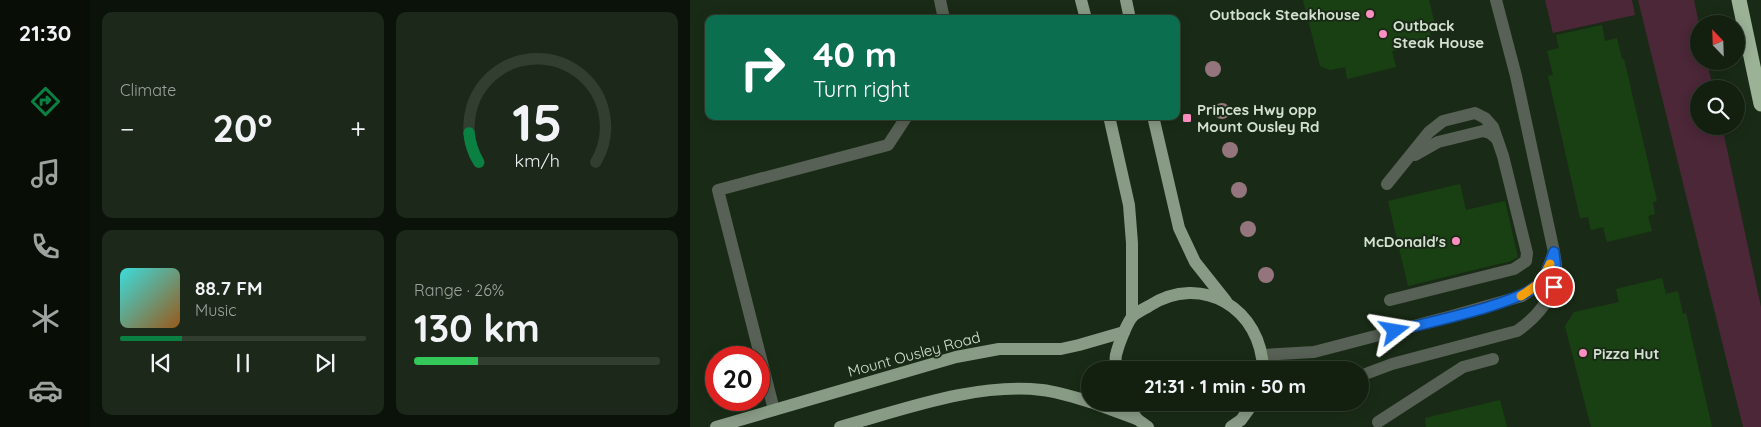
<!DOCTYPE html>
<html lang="en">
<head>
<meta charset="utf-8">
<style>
	body { margin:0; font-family:Quicksand,sans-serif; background:#1c2819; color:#f1f3f6; height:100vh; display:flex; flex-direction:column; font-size:19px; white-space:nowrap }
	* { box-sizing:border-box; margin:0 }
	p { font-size:16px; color:#9da39f }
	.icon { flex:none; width:28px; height:28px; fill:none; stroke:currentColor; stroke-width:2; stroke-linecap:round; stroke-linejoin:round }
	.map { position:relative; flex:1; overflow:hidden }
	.details { display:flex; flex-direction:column; gap:12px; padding:12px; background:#0a1209; width:600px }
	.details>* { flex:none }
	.guide { position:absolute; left:15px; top:15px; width:475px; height:105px; border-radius:10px; box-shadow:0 2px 12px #0003,0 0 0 1px #323e30; background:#0b6e4f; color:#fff; overflow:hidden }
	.needle { width:32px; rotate:337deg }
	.buttons { position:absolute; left:1000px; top:15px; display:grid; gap:10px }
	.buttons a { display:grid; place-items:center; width:55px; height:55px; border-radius:50%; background:#132010; box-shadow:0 2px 12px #0003,0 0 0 1px #323e30; font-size:25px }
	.speed { position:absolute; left:15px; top:346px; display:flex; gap:10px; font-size:25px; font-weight:700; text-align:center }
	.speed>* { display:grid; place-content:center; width:65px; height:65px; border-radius:50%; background:#132010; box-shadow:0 2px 12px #0003,0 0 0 1px #323e30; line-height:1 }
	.speed .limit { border:8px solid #d22; background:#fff; color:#111 }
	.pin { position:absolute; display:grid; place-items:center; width:42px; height:42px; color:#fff; margin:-21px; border:2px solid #fff; border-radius:50%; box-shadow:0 1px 5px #0007 }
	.me { position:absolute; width:55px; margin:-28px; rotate:76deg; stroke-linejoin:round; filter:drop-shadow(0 0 4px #0008) }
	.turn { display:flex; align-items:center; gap:18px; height:105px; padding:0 25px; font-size:22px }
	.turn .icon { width:65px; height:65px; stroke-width:2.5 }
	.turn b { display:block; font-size:35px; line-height:42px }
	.big { font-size:38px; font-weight:800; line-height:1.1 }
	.details .widget { flex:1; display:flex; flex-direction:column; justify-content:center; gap:8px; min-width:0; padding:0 18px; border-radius:10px; background:#1c2819 }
	.details .dial { align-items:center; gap:0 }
	.dial svg { height:130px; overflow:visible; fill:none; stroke:#323e30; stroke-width:7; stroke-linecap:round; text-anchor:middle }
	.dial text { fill:#f1f3f6; stroke:none }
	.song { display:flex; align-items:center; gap:15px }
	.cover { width:60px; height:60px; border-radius:8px; background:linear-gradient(135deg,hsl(180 70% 55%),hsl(30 70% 35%)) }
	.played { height:5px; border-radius:2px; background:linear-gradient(90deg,#0b8043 25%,#323e30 25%) }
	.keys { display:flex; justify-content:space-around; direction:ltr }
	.heat { display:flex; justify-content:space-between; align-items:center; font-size:28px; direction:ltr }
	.charge { height:8px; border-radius:4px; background:linear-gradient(90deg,#34c759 26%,#323e30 0) }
	.details .tiles { flex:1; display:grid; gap:12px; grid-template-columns:repeat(2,1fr) }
	.trip { position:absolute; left:391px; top:361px; width:288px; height:50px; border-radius:25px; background:#132010; box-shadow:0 2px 12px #0003,0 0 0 1px #323e30; font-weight:800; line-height:50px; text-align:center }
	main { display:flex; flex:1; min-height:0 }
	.menu { display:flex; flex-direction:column; width:90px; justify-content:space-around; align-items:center; background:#080d06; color:#9da39f }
	.menu .icon { width:35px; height:35px }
	.menu .current { color:#0b8043 }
	.menu b { font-size:22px; color:#f1f3f6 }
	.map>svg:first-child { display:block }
	.green { fill:#4b2737 }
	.building { fill:#194012 }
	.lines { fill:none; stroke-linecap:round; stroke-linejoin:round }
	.minor { stroke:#586156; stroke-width:12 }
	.major { stroke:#889b85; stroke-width:12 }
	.highway { stroke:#9cb297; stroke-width:15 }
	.tree { fill:#95757d }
	.route-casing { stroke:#114b97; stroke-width:12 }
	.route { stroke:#1a73e8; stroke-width:9 }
	.slow { stroke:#f59e0b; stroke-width:9 }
	.poi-dot { fill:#fd8ec0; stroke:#192b16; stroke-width:2 }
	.labels { text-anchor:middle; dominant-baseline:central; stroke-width:4; stroke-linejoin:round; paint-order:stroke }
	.poi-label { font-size:15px; font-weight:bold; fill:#d4e0d2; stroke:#192b16; text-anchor:start }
	.street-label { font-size:15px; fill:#d4e0d2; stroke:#192b16 }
</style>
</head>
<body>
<main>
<nav class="menu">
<b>21:30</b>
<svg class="icon current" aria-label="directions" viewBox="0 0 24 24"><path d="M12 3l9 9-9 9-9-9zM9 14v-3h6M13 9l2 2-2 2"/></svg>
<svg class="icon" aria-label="music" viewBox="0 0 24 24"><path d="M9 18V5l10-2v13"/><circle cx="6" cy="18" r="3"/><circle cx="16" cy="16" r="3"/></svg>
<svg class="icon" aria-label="phone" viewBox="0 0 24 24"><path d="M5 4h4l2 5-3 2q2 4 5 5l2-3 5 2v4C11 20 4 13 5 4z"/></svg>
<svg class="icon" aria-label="climate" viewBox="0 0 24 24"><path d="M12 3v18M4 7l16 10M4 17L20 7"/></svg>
<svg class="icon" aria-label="car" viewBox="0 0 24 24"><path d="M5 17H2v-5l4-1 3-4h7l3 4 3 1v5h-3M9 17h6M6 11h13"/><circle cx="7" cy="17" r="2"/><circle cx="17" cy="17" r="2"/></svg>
</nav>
<section class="details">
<div class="tiles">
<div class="widget"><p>Climate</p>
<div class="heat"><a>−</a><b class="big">20°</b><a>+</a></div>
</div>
<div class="widget dial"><svg viewBox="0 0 100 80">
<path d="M14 69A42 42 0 1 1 86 69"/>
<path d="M14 69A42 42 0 0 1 8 51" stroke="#0b8043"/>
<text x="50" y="56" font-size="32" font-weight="700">15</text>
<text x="50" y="72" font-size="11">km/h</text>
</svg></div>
<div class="widget">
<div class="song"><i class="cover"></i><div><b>88.7 FM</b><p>Music</p></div></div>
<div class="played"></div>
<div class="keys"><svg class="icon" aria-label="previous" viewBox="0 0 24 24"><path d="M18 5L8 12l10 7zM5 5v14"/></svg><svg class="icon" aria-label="pause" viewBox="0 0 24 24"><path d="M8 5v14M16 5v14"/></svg><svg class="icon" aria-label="next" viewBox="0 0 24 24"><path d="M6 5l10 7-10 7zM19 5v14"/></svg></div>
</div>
<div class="widget"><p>Range · 26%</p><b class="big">130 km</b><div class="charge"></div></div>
</div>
</section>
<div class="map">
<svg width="1071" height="427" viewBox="0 0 1071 427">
	<rect width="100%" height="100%" fill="#192b16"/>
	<g class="green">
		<polygon points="855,0 942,0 945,15 863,33"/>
		<polygon points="948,0 1004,0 1009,24 1009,61 1017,61 1023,89 1009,89 1009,126 1032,126 1071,307 1071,427 1053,427"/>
	</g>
	<g class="building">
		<polygon points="613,0 739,0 745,25 739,27 742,41 702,51 706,67 657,79 655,67 640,70 630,66"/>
		<polygon points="912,25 915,41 927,38 932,59 934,59 967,201 963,202 965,214 958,216 962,231 917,242 913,227 901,230 898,217 890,218 858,76 863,75 857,51 869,48 866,35"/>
		<polygon points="770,184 776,210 815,201 828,257 821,261 718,286 698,201"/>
		<polygon points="972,278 976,294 988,291 993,314 996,313 1022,427 901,427 875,326 884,312 929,302 926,289"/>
		<polygon points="810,400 817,427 736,427 735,418"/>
	</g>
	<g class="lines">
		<g class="minor">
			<polyline points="250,0 254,19"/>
			<polyline points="725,155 748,142 793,131 800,133 807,139"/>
			<polyline points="697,184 739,132 753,121 785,113 795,118 803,127 813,156 837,253 836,261 824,269 700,300"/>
			<polyline points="573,355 624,352 762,316 832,296 851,283 857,271 863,254"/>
			<path d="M 670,376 L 702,364 L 827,331 C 846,318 865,297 866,272 C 867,266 865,259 864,252 L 826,76 L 806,0"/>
			<polyline points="84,410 28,190 198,145 217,116"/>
			<polyline points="688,422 773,367 803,359"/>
		</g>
		<g class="major">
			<polyline points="391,0 396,19"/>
			<polyline points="436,0 440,19"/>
			<polyline points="419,116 439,205 442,243 442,316"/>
			<polyline points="463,116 489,228 505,262 536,301"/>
			<path d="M 426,370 C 426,365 425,359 426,355 C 428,346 437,322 443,316 C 447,312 454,309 459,306 C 512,272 572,309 573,370"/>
			<polyline points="401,402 447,419"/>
			<polyline points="435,402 447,419 458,427"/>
			<polyline points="26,427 266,357 309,349 371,349 389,345 434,332"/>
			<path d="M 150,427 C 212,410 287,382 352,390 C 369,392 384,397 400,402"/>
			<polyline points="541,427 551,420 564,402"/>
		</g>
		<polyline class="highway" points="1049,0 1071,104"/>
	</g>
	<g class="tree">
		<circle cx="523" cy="69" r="8"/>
		<circle cx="532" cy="111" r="8"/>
		<circle cx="540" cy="150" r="8"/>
		<circle cx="549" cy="190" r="8"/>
		<circle cx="558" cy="229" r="8"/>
		<circle cx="576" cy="275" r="8"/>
	</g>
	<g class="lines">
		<defs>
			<path id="route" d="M 705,331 C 735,323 833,303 850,283 C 857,275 860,262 864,252 L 866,272 L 864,287"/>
		</defs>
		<use href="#route" class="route-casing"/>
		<use href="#route" class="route"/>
		<polyline class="slow" points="831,296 850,283 860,264"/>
	</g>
	<g class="poi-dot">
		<circle cx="680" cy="14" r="5"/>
		<circle cx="693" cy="34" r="5"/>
		<rect x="492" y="113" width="10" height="10" rx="2.5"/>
		<circle cx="766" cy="241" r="5"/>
		<circle cx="893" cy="353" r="5"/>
	</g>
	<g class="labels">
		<g class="poi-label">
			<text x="670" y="14" text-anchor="end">Outback Steakhouse</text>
			<text x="703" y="25">Outback<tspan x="703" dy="17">Steak House</tspan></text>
			<text x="507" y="109">Princes Hwy opp<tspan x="507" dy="17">Mount Ousley Rd</tspan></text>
			<text x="756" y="241" text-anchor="end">McDonald's</text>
			<text x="903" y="353">Pizza Hut</text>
		</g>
		<g class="street-label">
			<text transform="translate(224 354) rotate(-15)">Mount Ousley Road</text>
		</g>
	</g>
</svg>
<div class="buttons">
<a><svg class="needle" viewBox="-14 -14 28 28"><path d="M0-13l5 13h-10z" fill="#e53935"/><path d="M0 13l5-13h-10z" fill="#9da39f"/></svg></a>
<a><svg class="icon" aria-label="search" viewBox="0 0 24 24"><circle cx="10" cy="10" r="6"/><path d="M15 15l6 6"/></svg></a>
</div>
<div class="speed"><div class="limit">20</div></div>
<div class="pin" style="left:864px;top:287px;background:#d93025"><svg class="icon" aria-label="arrive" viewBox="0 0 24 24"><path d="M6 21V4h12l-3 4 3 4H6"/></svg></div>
<svg class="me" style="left:705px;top:331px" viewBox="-20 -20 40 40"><path d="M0-17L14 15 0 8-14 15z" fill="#1a73e8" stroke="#fff" stroke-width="4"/></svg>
<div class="trip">21:31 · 1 min · 50 m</div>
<div class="guide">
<div class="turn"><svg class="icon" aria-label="right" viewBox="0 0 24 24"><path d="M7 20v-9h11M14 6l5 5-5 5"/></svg><div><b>40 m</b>Turn right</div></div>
</div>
</div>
</main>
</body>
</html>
